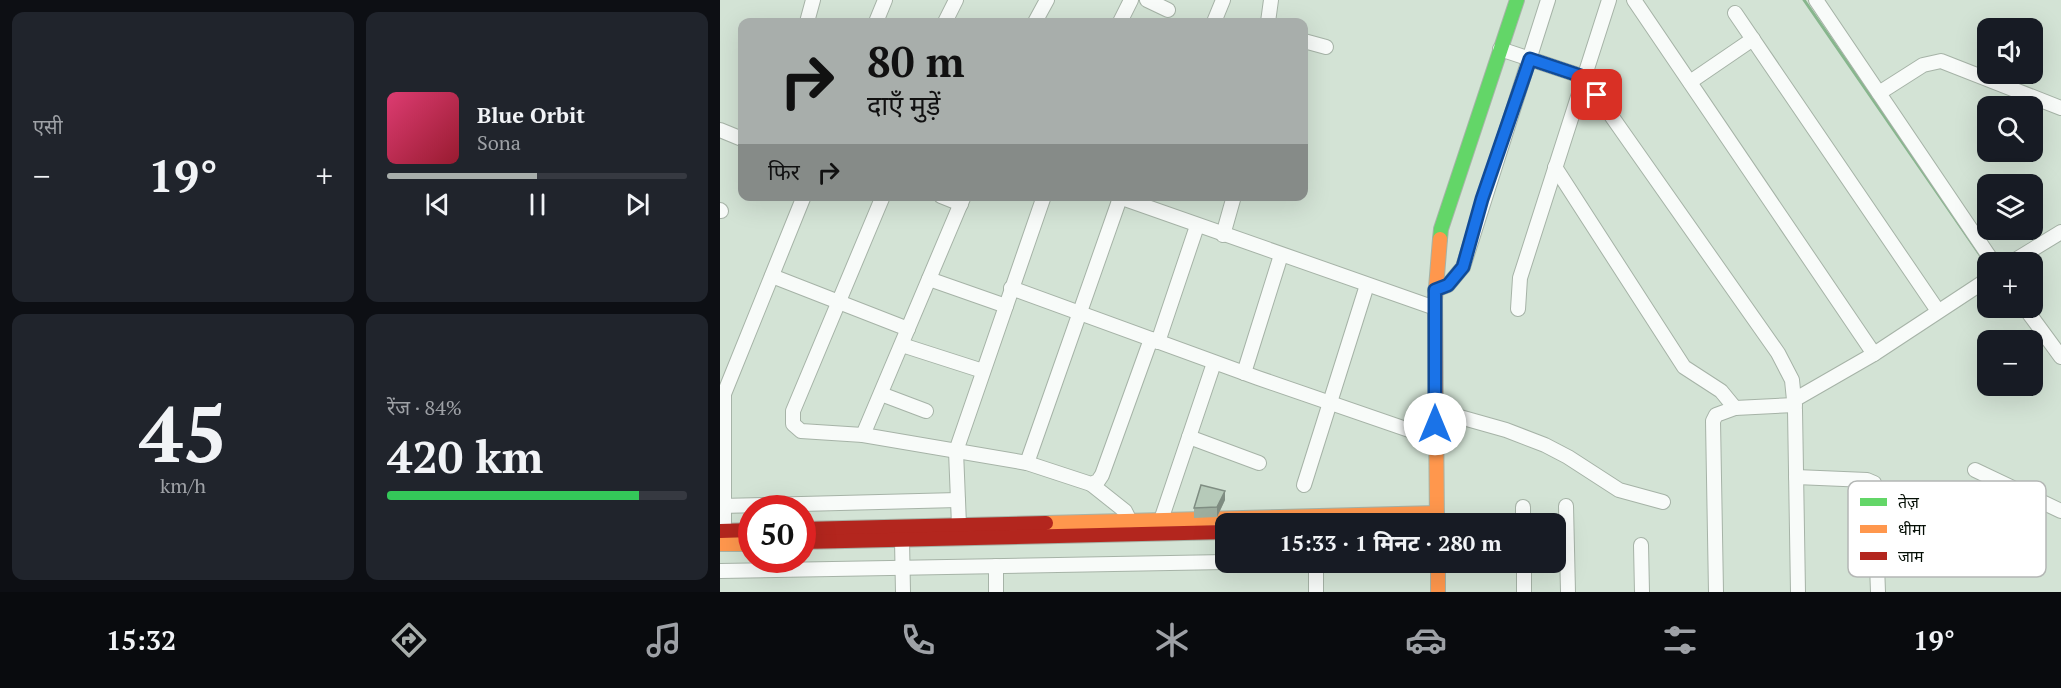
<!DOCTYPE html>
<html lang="hi">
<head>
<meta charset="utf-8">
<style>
	body { margin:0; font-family:"PT Serif","Noto Sans Devanagari",serif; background:#20242c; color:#f1f3f6; height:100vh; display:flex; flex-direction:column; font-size:22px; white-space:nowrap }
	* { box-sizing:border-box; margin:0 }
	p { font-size:20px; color:#9ea1a6 }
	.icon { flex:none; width:33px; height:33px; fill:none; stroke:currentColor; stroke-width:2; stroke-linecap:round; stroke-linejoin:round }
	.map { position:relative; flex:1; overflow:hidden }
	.details { display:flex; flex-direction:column; gap:12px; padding:12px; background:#0d0f14; width:720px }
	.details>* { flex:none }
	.banner { position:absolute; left:18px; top:18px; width:570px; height:183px; border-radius:12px; box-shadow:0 6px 24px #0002; background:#a8aeab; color:#111; overflow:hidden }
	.controls { position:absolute; left:1257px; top:18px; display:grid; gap:12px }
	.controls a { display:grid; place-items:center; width:66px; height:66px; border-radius:12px; background:#171b24; box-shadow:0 6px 24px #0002; font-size:30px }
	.speed { position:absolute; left:18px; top:495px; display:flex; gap:12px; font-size:30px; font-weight:700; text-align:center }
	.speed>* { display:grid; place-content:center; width:78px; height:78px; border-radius:50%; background:#171b24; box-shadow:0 6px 24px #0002; line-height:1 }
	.speed .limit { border:9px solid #d22; background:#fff; color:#111 }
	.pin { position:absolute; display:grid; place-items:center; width:51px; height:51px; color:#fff; margin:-26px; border-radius:12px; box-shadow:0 3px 9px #0006 }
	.me { position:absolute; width:66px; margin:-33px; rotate:0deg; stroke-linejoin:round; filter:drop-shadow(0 0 4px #0008) }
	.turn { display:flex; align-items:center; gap:21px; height:126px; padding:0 30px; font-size:27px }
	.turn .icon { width:78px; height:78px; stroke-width:2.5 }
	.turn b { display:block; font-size:42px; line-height:51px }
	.then { display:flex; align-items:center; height:57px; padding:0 30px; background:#0003; gap:12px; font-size:22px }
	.big { font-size:45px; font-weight:700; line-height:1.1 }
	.details .widget { flex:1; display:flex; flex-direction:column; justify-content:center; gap:9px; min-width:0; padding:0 21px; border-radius:12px; background:#20242c }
	.details .dial { align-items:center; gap:0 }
	.dial b { font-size:78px; line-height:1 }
	.song { display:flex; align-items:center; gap:18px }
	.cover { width:72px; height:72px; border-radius:9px; background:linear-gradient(135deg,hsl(340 70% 55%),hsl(350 70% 35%)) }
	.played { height:6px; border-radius:3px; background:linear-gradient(90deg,#a8aeab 50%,#363941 50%) }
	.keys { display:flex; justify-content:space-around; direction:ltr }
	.heat { display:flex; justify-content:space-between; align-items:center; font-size:33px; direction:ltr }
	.charge { height:9px; border-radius:4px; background:linear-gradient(90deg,#34c759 84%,#363941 0) }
	.details .tiles { flex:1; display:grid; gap:12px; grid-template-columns:repeat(2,1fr) }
	.trip { position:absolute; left:495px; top:513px; width:351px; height:60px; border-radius:12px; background:#171b24; box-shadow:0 6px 24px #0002; font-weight:700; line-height:60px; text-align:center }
	.dock { display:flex; height:96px; justify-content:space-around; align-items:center; background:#090b0e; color:#9ea1a6 }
	.dock .icon { width:42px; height:42px }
	.dock .active { color:#a8aeab }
	.dock b { font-size:27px; color:#f1f3f6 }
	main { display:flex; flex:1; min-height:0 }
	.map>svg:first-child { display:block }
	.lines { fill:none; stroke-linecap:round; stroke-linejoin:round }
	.stream { stroke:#87b68d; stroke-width:3 }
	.street-casing { stroke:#a6b3a7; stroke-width:16 }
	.fast-casing { stroke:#a6b3a7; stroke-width:16 }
	.slow-casing { stroke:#a6b3a7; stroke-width:16 }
	.jam-casing { stroke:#a6b3a7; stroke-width:16 }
	.street { stroke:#f8fbf9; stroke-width:14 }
	.fast { stroke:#63d668; stroke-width:14 }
	.slow { stroke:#ff974d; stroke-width:14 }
	.jam { stroke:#b3261e; stroke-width:14 }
	.wall { fill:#9dae9f }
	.shaded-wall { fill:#7f8d82 }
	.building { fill:#b6cab9; stroke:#7f8d82; stroke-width:1.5 }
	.route-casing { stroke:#114b97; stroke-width:15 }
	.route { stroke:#1a73e8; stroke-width:10 }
	.key { fill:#fff; stroke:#b4b7b5; stroke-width:1.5 }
	.key-label { font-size:16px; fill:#061007 }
</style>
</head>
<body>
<main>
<section class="details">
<div class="tiles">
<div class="widget"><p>एसी</p>
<div class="heat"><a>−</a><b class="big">19°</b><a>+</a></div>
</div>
<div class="widget">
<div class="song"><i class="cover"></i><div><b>Blue Orbit</b><p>Sona</p></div></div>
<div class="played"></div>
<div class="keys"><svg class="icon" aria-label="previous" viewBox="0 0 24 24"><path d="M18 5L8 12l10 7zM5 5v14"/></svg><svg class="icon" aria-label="pause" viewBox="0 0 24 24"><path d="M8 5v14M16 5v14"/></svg><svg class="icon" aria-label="next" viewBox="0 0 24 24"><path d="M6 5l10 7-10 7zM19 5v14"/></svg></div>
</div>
<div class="widget dial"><b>45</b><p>km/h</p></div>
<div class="widget"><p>रेंज · 84%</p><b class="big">420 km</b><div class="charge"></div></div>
</div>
</section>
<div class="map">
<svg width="1341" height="592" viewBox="0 0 1341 592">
	<rect width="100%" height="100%" fill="#d3e3d5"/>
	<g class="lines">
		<polyline class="stream" points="1084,0 1267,265"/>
		<defs>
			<g id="street">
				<polyline points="427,0 448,10"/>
				<polyline points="914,0 1154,354"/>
				<polyline points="1096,0 1273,262"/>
				<polyline points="1015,13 1218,311"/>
				<polyline points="87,22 93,0"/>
				<polyline points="156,22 165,0"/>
				<polyline points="225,22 236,0"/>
				<polyline points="315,22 327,0"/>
				<polyline points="400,22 411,0"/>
				<polyline points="494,22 503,0"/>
				<polyline points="548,22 551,0"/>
				<polyline points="584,41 606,47"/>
				<polyline points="780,49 864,77 1058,353 1072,380 1075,410 1078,592"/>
				<polyline points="970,82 1033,39"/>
				<polyline points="1159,93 1203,65 1221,61 1341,108"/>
				<polyline points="0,130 22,139"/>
				<polyline points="835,167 964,367 1001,391 1015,408"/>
				<polyline points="163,196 73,411 73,424 81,431 143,435 307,463 371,484 378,481 382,475 431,339"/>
				<polyline points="221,196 241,204"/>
				<polyline points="396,196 715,308"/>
				<polyline points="0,210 1,211"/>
				<polyline points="503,235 514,196"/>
				<polyline points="1292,262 1341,232"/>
				<polyline points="52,276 188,329"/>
				<polyline points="209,279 286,306"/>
				<polyline points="291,288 538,378 715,439"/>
				<polyline points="715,290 728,285 743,267 828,0"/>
				<polyline points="1305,308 1341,357"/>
				<polyline points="798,309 800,278 889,0"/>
				<polyline points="438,342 477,226"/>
				<polyline points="182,345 263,371"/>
				<polyline points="524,373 561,255"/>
				<polyline points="161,394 206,411"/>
				<polyline points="1074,400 1154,354 1268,279"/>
				<polyline points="715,410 786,430 825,445 848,457 899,490 943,502"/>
				<polyline points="143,435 244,196"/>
				<polyline points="469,437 539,463"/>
				<polyline points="307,463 400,198"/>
				<polyline points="1255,470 1341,511"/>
				<polyline points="1076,477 1147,480 1154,483 1158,592"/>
				<polyline points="371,484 405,511 410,521"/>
				<polyline points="584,485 647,285"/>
				<polyline points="0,506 238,500"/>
				<polyline points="846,506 848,592"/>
				<polyline points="803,507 803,524"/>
				<polyline points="441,520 494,363"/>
				<polyline points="239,525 236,451 324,196"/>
				<polyline points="4,531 4,394 84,196"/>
				<polyline points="182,540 183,592"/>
				<polyline points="921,545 922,592"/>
				<polyline points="596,562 596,592"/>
				<polyline points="804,562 804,592"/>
				<polyline points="276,566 276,592"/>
				<polyline points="0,571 506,562"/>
				<polyline points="996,592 993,421 996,415 1015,408 1075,405"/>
			</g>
			<polyline id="fast" points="720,239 721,229 797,0"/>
			<g id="slow">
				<polyline points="326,523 717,513"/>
				<polyline points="717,524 715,300 720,239"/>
				<polyline points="0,544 32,544"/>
				<polyline points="718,562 718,592"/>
			</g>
			<g id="jam">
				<polyline points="82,529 326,523"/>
				<polyline points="0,531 32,530"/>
				<polyline points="82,542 506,532"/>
			</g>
		</defs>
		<use href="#street" class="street-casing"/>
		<use href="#fast" class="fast-casing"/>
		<use href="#slow" class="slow-casing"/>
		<use href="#jam" class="jam-casing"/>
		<use href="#street" class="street"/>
		<use href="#fast" class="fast"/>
		<use href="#slow" class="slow"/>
		<use href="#jam" class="jam"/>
	</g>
	<polygon class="wall" points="505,500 497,517 474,518 474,508"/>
	<polygon class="shaded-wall" points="505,491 505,500 497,517 497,507"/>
	<polygon class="building" points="481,485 505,491 497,507 474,508"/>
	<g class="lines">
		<defs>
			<polyline id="route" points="715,424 715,290 728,285 743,267 762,199 810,59 864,77 877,95"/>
		</defs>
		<use href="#route" class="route-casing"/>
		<use href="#route" class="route"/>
	</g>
	<rect x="1128" y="481" width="198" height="96" rx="9" class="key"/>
	<rect x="1140" y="498" width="27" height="8" fill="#63d668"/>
	<rect x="1140" y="525" width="27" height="8" fill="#ff974d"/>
	<rect x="1140" y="552" width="27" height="8" fill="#b3261e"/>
	<g class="key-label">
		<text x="1178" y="508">तेज़</text>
		<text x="1178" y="535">धीमा</text>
		<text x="1178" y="562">जाम</text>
	</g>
</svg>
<div class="controls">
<a><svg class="icon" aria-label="sound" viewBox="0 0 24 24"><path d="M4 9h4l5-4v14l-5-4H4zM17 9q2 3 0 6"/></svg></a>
<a><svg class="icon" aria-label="search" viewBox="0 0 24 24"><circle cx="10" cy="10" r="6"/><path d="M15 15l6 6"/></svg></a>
<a><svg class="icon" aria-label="layers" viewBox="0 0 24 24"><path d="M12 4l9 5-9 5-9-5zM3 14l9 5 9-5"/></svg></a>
<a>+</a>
<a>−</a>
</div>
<div class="speed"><div class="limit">50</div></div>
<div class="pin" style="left:877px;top:95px;background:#d93025"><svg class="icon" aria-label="arrive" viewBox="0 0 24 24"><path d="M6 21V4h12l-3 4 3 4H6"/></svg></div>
<svg class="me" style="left:715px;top:424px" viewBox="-20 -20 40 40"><circle r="19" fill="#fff"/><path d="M0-13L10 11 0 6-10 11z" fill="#1a73e8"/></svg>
<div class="trip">15:33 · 1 मिनट · 280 m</div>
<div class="banner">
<div class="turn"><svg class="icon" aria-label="right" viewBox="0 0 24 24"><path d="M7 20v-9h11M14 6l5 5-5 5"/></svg><div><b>80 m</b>दाएँ मुड़ें</div></div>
<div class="then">फिर<svg class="icon" aria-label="right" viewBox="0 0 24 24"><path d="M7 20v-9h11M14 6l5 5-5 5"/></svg></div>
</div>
</div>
</main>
<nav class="dock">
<b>15:32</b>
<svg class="icon active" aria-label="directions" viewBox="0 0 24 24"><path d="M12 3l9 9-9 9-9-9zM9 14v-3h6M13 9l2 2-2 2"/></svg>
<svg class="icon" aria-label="music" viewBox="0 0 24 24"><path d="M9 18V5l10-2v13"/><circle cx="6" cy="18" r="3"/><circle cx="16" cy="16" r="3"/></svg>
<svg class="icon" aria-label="phone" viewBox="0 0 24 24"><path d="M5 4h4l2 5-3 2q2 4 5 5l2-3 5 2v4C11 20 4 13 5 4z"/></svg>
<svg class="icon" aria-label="climate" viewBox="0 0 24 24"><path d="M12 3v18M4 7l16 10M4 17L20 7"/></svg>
<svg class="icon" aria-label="car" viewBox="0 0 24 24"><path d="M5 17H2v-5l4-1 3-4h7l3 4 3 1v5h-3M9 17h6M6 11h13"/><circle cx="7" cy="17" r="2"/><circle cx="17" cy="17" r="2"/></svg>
<svg class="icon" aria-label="filters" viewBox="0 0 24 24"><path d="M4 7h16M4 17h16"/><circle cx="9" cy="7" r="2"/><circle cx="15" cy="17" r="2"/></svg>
<b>19°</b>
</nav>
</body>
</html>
